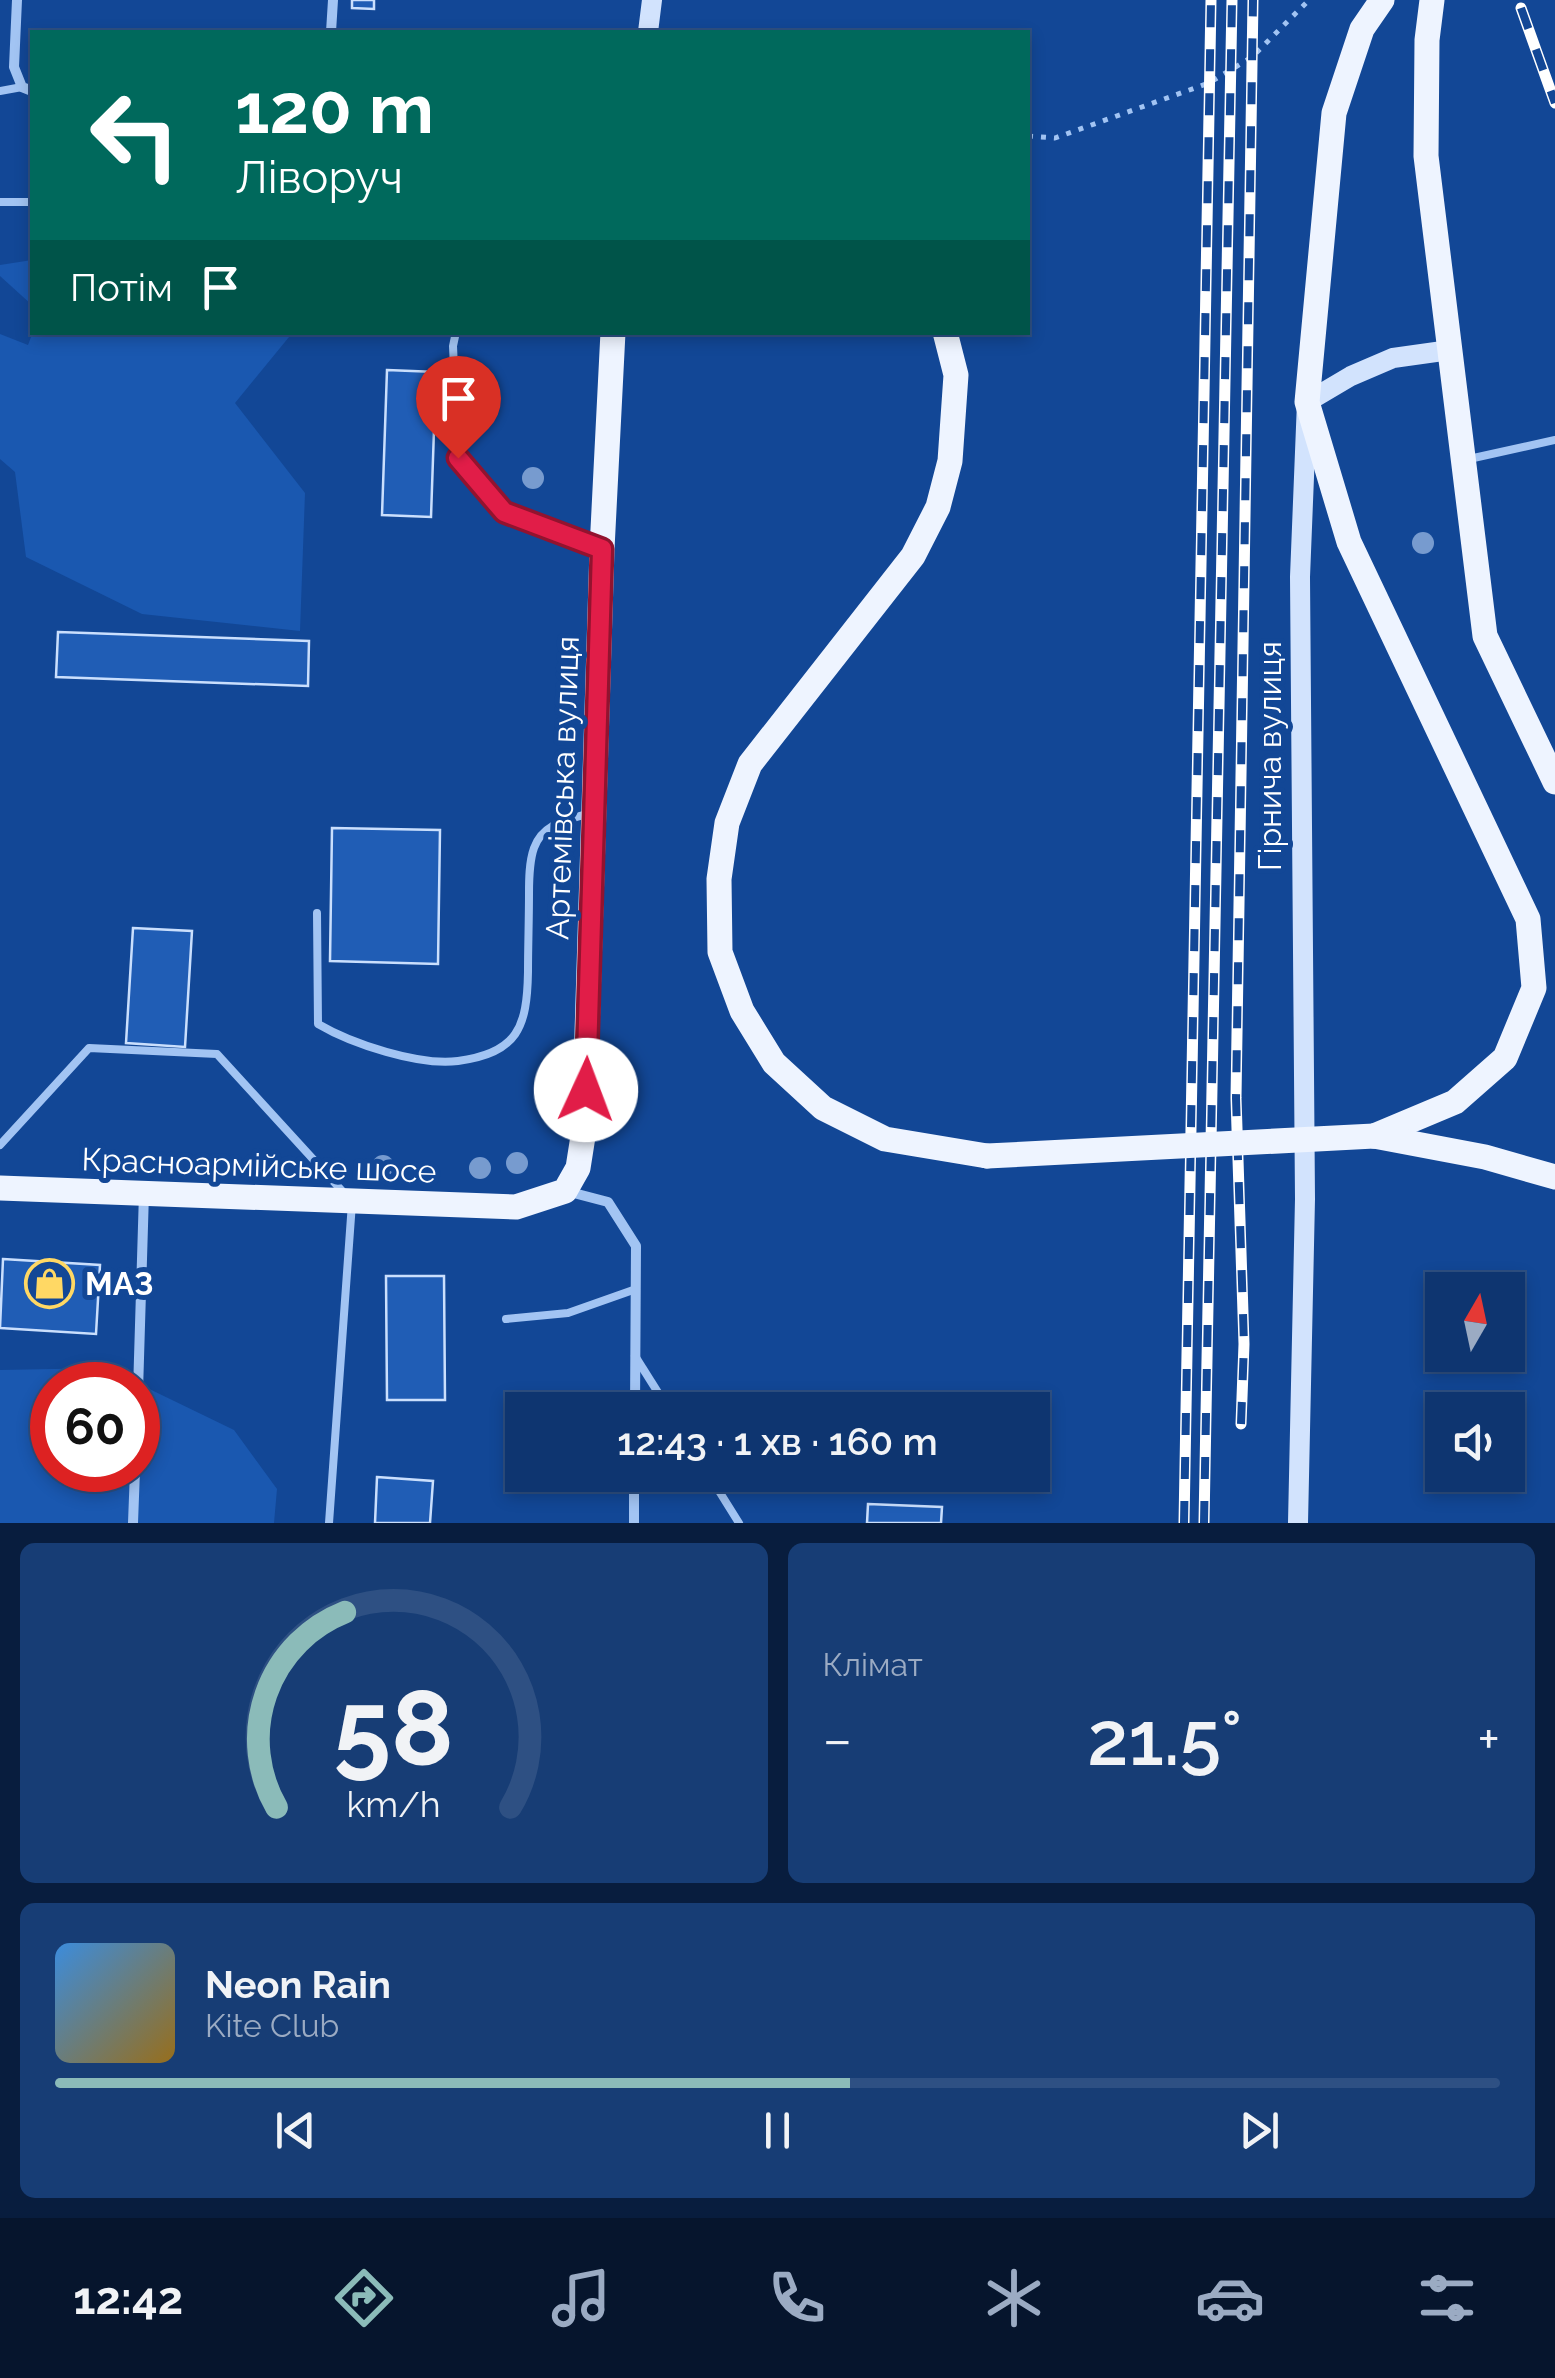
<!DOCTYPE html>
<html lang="uk">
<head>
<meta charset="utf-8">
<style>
	body { margin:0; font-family:Raleway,sans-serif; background:#173d75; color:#f1f3f6; height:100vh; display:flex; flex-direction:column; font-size:38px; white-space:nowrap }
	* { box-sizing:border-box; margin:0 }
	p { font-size:32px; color:#9babc3 }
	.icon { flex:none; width:55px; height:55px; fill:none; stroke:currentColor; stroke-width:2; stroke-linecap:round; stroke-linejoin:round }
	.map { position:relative; height:1523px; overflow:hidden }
	.drawer { display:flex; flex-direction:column; gap:20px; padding:20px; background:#081d3e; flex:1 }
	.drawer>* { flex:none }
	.guide { position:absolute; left:30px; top:30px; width:1000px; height:305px; border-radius:0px; box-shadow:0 5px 15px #0003,0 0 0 2px #2e5083; background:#00695c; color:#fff; overflow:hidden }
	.needle { width:65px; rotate:9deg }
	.fabs { position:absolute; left:1425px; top:1272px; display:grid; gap:20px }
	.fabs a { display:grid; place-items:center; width:100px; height:100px; border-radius:0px; background:#0e3570; box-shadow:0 5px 15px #0003,0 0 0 2px #2e5083; font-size:50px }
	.speed { position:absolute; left:30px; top:1362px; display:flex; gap:20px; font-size:50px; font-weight:700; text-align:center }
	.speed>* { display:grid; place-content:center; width:130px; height:130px; border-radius:50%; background:#0e3570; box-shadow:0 5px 15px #0003,0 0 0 2px #2e5083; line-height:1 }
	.speed .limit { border:15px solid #d22; background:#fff; color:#111 }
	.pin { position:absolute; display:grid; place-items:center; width:85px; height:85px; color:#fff; margin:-102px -42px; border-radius:50% 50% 50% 0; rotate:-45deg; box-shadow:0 0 10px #0007 }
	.pin .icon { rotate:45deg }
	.me { position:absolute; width:110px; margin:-55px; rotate:2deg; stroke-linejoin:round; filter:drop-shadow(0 0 8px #0008) }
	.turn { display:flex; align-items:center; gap:35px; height:210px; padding:0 40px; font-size:45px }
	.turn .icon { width:130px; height:130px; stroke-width:2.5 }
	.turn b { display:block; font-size:70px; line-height:85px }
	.then { display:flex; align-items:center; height:95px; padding:0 40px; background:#0003; gap:20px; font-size:38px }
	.big { font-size:75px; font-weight:600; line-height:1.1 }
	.drawer .widget { flex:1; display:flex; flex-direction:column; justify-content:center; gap:15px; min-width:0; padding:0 35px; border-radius:15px; background:#173d75 }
	.drawer .dial { align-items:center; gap:0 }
	.dial svg { height:260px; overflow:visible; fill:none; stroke:#2e5083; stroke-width:7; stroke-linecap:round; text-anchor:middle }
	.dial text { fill:#f1f3f6; stroke:none }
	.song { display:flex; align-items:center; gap:30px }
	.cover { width:120px; height:120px; border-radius:15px; background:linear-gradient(135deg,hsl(210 70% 55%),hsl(40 70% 35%)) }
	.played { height:10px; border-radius:5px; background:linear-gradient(90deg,#8bbbb9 55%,#2e5083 55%) }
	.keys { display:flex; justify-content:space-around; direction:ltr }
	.heat { display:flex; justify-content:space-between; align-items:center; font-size:55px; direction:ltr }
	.drawer .tiles { flex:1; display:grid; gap:20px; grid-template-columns:1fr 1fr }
	.widget:last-child { grid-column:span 2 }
	.trip { position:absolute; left:505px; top:1392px; width:545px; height:100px; border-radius:0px; background:#0e3570; box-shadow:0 5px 15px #0003,0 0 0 2px #2e5083; font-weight:600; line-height:100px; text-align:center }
	.tab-bar { display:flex; height:160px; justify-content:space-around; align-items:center; background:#06152d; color:#9babc3 }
	.tab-bar .icon { width:70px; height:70px }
	.tab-bar .on { color:#8bbbb9 }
	.tab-bar b { font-size:45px; color:#f1f3f6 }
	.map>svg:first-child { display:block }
	.green { fill:#1a58b0; fill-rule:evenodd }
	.building { fill:#205db5; stroke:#cadffd; stroke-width:2.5 }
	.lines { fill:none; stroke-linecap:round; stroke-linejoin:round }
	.path { stroke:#a2c4f3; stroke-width:5; stroke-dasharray:5 8; stroke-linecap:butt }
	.service { stroke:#a2c4f3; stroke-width:8 }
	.minor { stroke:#a2c4f3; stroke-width:10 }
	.secondary { stroke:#d2e3fd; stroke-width:20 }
	.primary { stroke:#eef4ff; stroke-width:25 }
	.rail-casing { stroke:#fff; stroke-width:11 }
	.rail { stroke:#124796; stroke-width:8; stroke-dasharray:22; stroke-linecap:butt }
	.primary-bridge { stroke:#eef4ff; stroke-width:25 }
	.tree { fill:#779bcf }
	.route-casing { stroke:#92132f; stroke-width:25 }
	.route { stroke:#e11d48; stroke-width:18 }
	.labels { text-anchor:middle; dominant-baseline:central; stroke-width:10; stroke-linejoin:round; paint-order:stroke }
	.street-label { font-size:32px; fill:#fff; stroke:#124796 }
	.poi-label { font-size:32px; font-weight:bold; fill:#fff; stroke:#124796; text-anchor:start }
</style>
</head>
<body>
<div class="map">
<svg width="1555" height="1523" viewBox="0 0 1555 1523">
	<rect width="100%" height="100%" fill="#124796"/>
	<g class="green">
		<polygon points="32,260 32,305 0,276 0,265"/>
		<polygon points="33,332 270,332 289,337 235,403 305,493 300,631 142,614 26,557 15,472 0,459 0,334 28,345"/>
		<path d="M 106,1368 L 234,1430 L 277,1489 L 274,1523 L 0,1523 L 0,1370 ZM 52,1385 L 138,1385 L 138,1470 L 52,1470 Z"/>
	</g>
	<g class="building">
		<polygon points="352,0 374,0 374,9 352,8"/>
		<polygon points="387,370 436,372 431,517 382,515"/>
		<polygon points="58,632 309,641 308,686 56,677"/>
		<polygon points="332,828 440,830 438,964 330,961"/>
		<polygon points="133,928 192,931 185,1047 126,1043"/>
		<polygon points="3,1259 100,1265 96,1334 0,1328"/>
		<polygon points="386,1276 444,1276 445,1400 387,1400"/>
		<polygon points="878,1404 1004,1410 878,1410"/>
		<polygon points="377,1477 433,1481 430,1523 375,1523"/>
		<polygon points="868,1504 942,1507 941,1523 867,1523"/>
	</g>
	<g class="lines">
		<polyline class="path" points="1028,136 1055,138 1209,83 1252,57 1309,0"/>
		<g class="service">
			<polyline points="0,91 22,87"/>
			<polyline points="0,202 32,202"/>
			<polyline points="456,332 453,346 458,458 504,513 596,547"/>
			<polyline points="1469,459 1555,440"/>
			<path d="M 317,913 L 318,1024 C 352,1044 419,1066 458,1061 C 518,1053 527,1027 528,972 C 528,946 529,920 529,894 C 529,880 529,862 534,848 C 543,823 567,820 590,813"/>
			<polyline points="0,1145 89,1048 217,1054 344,1193"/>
			<polyline points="506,1319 568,1313 636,1289"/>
			<polyline points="635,1356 669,1410"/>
			<polyline points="709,1475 739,1523"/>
			<polyline points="329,1523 352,1203"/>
		</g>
		<g class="minor">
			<polyline points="17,0 14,67 22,87 32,91"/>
			<polyline points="331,32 333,0"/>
			<polyline points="566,1191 608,1202 636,1246 635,1410"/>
			<polyline points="138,1391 144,1193"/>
			<polyline points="133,1523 135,1470"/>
			<polyline points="634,1523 634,1475"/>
		</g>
		<g class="secondary">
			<polyline points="648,32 652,0"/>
			<polyline points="1298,1523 1305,1199 1300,577 1307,402 1351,376 1393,358 1450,350"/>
		</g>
		<g class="primary">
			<polyline points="1432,0 1427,40 1426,156 1485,636 1555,782"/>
			<polyline points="945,332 956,375 950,461 938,507 913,556 750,764 727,823 719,879 720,952 742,1011 774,1063 823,1108 885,1139 987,1156"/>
			<polyline points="1374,1136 1455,1102 1505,1058 1534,988 1528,919 1349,542 1307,402 1334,113 1362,29 1382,0"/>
			<polyline points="1374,1136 1485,1157 1555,1177"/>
			<polyline points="0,1188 516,1207 565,1191 578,1168 584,1130 602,549 613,332"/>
		</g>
		<defs>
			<g id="rail">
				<polyline points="1521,8 1555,103"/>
				<polyline points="1241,1424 1244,1344 1236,1098 1253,0"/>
				<polyline points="1184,1523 1211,0"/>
				<polyline points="1204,1523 1232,0"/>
			</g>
		</defs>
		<use href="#rail" class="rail-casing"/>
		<use href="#rail" class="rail"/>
		<polyline class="primary-bridge" points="987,1156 1374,1136"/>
	</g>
	<g class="tree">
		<circle cx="533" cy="478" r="11"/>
		<circle cx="1423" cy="543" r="11"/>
		<circle cx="517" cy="1163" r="11"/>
		<circle cx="383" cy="1166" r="11"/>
		<circle cx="480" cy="1168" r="11"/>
	</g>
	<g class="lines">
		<defs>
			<polyline id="route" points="458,458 504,512 602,549 586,1090"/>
		</defs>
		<use href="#route" class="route-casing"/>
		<use href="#route" class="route"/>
	</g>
	<defs>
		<symbol id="shop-ring" viewBox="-11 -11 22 22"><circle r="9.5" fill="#124796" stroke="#ffd864" stroke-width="1.5"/><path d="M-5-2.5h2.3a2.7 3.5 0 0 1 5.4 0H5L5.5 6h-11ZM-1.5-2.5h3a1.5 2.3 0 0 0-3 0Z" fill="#ffd864"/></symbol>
	</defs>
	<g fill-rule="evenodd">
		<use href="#shop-ring" x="22" y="1256" width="55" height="55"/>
	</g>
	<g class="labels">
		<g class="street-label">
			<text transform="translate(1269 756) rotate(-90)">Гірнича вулиця</text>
			<text transform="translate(562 788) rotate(-88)">Артемівська вулиця</text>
			<text transform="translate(259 1165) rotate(2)">Красноармійське шосе</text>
		</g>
		<g class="poi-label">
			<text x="85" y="1283">МАЗ</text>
		</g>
	</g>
</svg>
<div class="fabs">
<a><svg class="needle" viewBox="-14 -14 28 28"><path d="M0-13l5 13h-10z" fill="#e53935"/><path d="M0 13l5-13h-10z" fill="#9babc3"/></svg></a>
<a><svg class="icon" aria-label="sound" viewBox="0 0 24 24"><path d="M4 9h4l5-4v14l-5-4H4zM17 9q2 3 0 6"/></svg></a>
</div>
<div class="speed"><div class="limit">60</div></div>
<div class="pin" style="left:458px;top:458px;background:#d93025"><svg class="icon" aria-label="arrive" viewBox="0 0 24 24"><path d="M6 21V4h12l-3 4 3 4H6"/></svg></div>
<svg class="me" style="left:586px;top:1090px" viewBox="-20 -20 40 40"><circle r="19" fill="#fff"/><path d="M0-13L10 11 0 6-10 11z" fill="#e11d48"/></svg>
<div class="trip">12:43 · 1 хв · 160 m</div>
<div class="guide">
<div class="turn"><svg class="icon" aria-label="left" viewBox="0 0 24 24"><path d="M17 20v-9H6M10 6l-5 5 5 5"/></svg><div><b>120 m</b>Ліворуч</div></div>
<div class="then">Потім<svg class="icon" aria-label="arrive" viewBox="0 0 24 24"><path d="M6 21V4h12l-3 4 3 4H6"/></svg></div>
</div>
</div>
<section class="drawer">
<div class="tiles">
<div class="widget dial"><svg viewBox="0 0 100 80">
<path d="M14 69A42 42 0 1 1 86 69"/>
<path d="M14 69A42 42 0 0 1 35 9" stroke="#8bbbb9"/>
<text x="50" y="56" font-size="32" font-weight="700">58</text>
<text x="50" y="72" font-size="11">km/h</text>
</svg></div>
<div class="widget"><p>Клімат</p>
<div class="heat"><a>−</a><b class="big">21.5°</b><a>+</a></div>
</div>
<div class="widget">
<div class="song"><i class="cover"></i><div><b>Neon Rain</b><p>Kite Club</p></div></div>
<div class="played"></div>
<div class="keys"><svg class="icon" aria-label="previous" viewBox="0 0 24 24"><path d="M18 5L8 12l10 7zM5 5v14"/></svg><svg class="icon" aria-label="pause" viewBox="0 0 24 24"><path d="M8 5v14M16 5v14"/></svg><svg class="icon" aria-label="next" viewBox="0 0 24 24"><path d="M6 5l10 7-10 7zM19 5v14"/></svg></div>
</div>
</div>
</section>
<nav class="tab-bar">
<b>12:42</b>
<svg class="icon on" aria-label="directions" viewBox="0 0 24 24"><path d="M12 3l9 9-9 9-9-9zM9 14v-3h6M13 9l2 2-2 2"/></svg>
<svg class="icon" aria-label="music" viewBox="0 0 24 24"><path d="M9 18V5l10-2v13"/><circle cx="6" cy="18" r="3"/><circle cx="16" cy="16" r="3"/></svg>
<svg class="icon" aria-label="phone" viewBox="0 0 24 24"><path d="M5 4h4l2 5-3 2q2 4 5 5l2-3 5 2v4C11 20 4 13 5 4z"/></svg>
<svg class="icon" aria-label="climate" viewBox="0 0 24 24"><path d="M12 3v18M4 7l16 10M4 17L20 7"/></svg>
<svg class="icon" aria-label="car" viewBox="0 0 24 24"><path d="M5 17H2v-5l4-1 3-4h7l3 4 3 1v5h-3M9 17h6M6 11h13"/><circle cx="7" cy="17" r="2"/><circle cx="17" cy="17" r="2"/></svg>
<svg class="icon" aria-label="filters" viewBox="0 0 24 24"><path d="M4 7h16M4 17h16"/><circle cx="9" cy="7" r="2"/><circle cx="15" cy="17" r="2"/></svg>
</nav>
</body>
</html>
